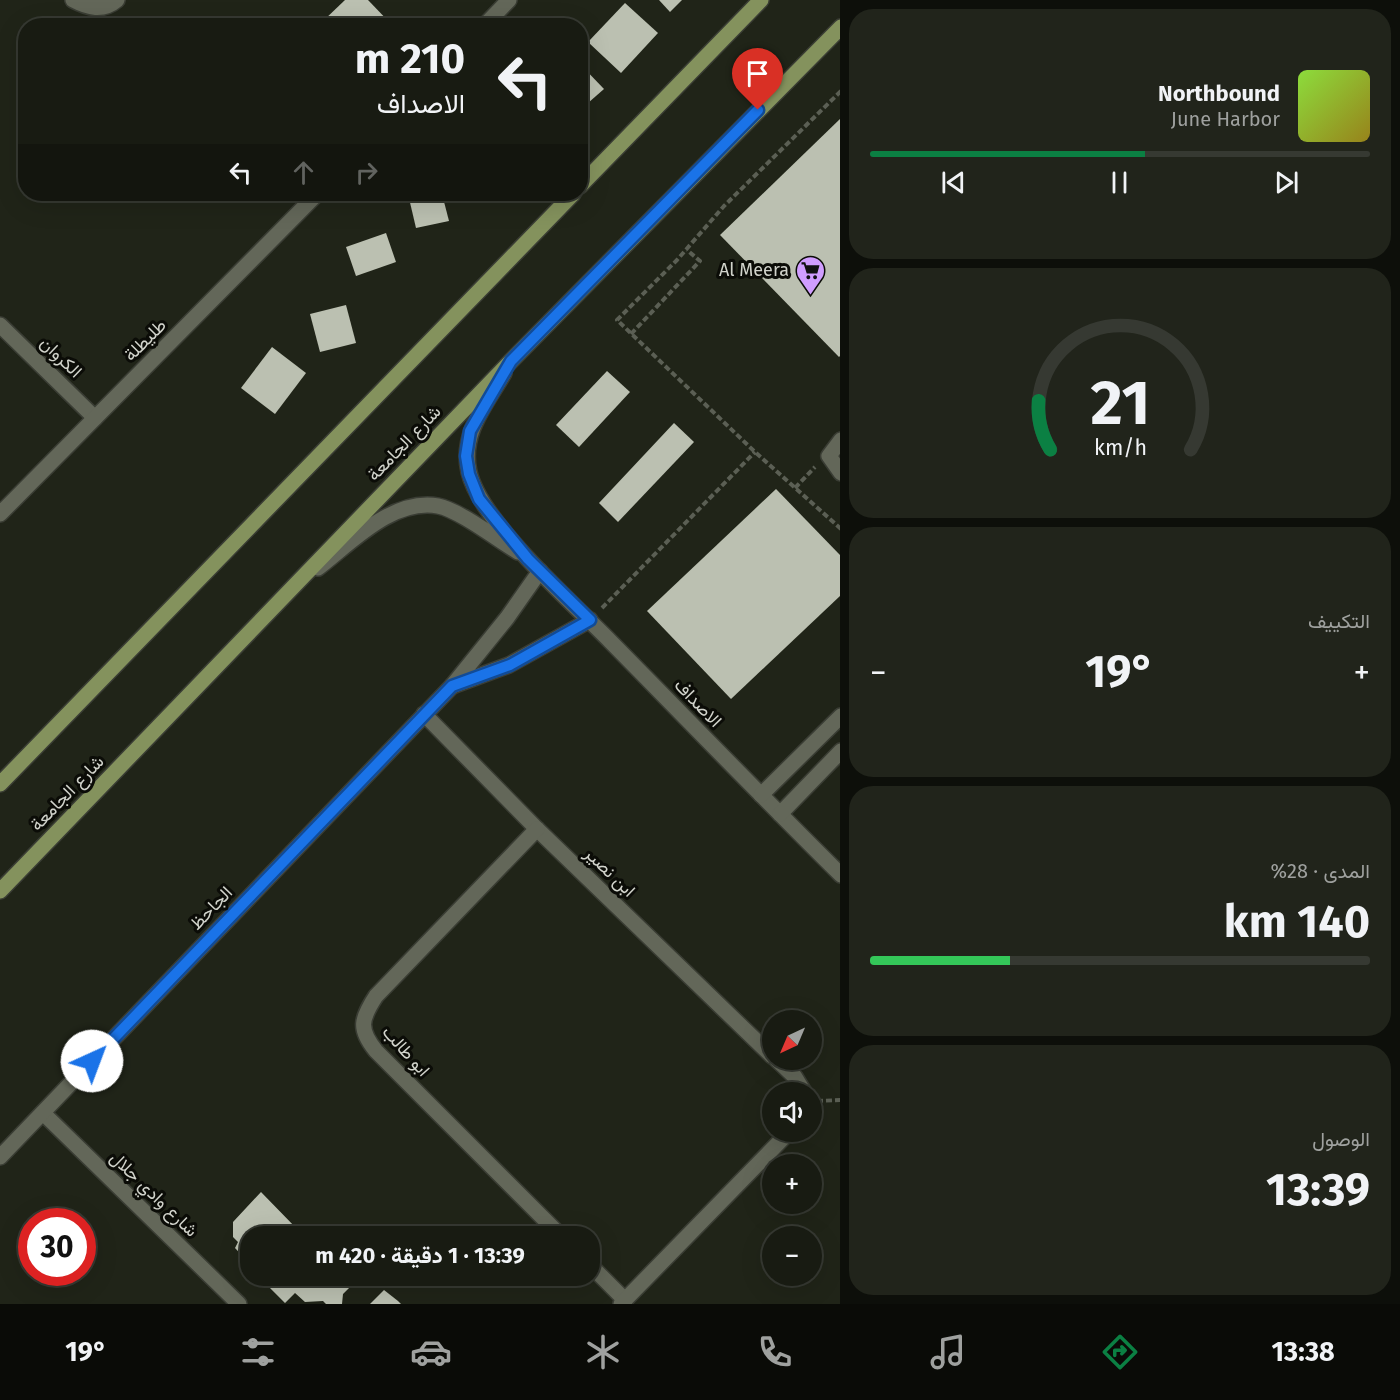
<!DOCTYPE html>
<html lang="ar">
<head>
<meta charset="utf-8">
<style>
	body { margin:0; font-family:"Fira Sans",Vazirmatn,sans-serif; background:#21241b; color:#f1f3f6; direction:rtl; height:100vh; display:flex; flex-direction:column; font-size:22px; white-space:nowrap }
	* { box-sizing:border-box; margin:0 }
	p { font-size:20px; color:#9fa19f }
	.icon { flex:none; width:33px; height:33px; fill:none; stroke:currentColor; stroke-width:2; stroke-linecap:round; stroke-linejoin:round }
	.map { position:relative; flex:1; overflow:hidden; direction:ltr }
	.details { display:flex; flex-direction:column; gap:9px; padding:9px; background:#0d0f0a; width:560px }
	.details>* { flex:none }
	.top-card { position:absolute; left:18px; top:18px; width:570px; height:183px; border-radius:24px; box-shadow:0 6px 24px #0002,0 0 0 2px #363932; direction:rtl; background:#181b12; color:#f1f3f6; overflow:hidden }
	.needle { width:39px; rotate:224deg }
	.controls { position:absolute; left:762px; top:1010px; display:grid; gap:12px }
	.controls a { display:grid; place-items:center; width:60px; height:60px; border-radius:50%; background:#181b12; box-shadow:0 6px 24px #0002,0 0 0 2px #363932; font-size:30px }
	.speed { position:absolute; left:18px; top:1208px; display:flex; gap:12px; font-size:30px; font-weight:700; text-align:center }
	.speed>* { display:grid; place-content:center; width:78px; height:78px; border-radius:50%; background:#181b12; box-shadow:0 6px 24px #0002,0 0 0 2px #363932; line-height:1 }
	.speed .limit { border:9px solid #d22; background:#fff; color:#111 }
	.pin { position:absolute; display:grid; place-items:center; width:51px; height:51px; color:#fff; margin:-62px -26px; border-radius:50% 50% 50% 0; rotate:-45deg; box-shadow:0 0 6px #0007 }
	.pin .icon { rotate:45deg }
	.me { position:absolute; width:66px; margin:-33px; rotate:43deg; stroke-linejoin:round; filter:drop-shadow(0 0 4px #0008) }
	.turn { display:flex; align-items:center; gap:21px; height:126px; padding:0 24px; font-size:27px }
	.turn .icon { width:78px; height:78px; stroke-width:2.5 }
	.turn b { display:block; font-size:42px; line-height:51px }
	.lanes { display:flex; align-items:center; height:57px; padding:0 24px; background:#0003; justify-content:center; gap:30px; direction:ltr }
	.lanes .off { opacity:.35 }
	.big { font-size:45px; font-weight:700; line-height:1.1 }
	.details .card { flex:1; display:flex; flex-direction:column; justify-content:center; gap:9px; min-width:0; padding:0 21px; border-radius:24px; background:#21241b }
	.details .dial { align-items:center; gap:0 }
	.dial svg { height:156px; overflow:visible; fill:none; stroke:#363932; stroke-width:7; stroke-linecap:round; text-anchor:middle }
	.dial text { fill:#f1f3f6; stroke:none }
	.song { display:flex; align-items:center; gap:18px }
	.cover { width:72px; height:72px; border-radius:9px; background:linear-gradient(135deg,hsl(90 70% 55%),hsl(50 70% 35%)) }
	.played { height:6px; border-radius:3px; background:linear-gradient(90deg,#0b8043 55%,#363932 55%) }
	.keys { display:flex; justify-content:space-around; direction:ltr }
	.heat { display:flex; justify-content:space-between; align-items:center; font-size:33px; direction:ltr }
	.charge { height:9px; border-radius:4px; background:linear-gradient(90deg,#34c759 28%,#363932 0) }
	.trip { position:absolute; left:240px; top:1226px; width:360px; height:60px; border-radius:24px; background:#181b12; box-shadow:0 6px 24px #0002,0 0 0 2px #363932; font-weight:700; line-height:60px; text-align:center; direction:rtl }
	.dock { display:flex; height:96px; justify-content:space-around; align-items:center; background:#0a0b07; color:#9fa19f }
	.dock .icon { width:42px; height:42px }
	.dock .selected { color:#0b8043 }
	.dock b { font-size:27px; color:#f1f3f6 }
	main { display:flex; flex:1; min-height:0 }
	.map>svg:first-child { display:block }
	.building { fill:#bbc0b1 }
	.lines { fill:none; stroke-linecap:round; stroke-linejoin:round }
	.minor-casing { stroke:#3a3d34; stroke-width:18 }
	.major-casing { stroke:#3a3d34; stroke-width:18 }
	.path { stroke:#5b5f54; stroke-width:4; stroke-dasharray:6 3; stroke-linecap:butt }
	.minor { stroke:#636759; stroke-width:15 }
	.major { stroke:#84925d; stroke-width:15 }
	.route-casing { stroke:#114b97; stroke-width:15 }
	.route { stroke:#1a73e8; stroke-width:10 }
	.labels { text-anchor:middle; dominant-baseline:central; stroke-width:6; stroke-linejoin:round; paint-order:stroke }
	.poi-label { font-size:18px; fill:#d1d3cb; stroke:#0b0c07; text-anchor:end }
	.street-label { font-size:18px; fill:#d1d3cb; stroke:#0b0c07 }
</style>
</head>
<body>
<main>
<section class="details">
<div class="card">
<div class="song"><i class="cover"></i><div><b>Northbound</b><p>June Harbor</p></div></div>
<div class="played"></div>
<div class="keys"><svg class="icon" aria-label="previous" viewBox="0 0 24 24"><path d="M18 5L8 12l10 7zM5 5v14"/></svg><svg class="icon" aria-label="pause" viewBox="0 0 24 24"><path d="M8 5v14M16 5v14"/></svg><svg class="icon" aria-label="next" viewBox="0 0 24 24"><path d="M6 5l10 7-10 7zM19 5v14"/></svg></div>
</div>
<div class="card dial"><svg viewBox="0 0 100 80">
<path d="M14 69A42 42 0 1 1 86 69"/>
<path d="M14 69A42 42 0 0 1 8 44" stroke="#0b8043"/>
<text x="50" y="56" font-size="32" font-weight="700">21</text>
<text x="50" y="72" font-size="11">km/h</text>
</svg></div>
<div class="card"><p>التكييف</p>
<div class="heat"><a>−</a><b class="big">19°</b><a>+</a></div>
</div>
<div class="card"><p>المدى · 28%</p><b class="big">140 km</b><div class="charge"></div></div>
<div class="card"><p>الوصول</p><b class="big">13:39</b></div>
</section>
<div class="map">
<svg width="841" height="1304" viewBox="0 0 841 1304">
	<rect width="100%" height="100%" fill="#202418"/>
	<g class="building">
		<polygon points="345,0 368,0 393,26 326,26 322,22"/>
		<polygon points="659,0 682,0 670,12"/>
		<polygon points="625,3 658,33 621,73 588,42"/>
		<polygon points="580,64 604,89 580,110"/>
		<polygon points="841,118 841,355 839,357 720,235"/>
		<polygon points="408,194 442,194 449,221 416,228"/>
		<polygon points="386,233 396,262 356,276 346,247"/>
		<polygon points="346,305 356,343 320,352 310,314"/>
		<polygon points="272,347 306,373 275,414 241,388"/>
		<polygon points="607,371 630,392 579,447 556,425"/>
		<polygon points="674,423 694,442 618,522 599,503"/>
		<polygon points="776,489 841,556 841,595 731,699 647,611"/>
		<polygon points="261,1192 298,1230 293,1236 250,1236 250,1264 235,1248 238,1242 233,1237 233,1222"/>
		<polygon points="284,1275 345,1275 353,1284 343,1294 342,1304 326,1304 323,1301 305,1302 295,1293 285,1303 270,1288"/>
		<polygon points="384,1290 398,1301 401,1304 370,1304"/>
	</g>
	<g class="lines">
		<defs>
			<g id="minor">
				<path d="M 73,0 C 88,8 103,12 117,0"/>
				<polyline points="484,26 509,0"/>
				<polyline points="0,325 95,418"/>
				<path d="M 504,373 C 486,404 460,434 469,472 C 481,523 572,602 610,641 C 687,719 763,798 841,875"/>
				<polyline points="841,440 829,456 841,473"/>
				<polyline points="0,514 317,194"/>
				<path d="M 318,568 C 351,543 392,498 438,506 C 459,510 498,540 518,552"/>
				<polyline points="452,686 509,665 590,620"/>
				<polyline points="424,714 537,829 772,1056"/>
				<polyline points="761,795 841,716"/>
				<polyline points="780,814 841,751"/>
				<path d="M 537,829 L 376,996 C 361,1019 358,1029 376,1051 L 561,1236"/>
				<polyline points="776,1059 795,1077 804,1092"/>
				<polyline points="43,1113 239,1304"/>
				<polyline points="0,1157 452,686 507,618 540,571"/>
				<polyline points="590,1265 625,1300"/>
				<polyline points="621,1304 790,1131"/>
			</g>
			<g id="major">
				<polyline points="580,186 761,0"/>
				<polyline points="0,784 573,194"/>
				<polyline points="0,891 511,361 841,27"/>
			</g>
		</defs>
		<use href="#minor" class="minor-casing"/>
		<use href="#major" class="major-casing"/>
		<g class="path">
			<polyline points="841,91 724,206 677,260 617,320 755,452 841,529"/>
			<polyline points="631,334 700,261 687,250"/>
			<polyline points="795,488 815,467"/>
			<polyline points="602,608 755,452"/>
			<polyline points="817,1101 841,1100"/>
		</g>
		<use href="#minor" class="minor"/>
		<use href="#major" class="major"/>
	</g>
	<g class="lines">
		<defs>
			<polyline id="route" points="92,1061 452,686 510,665 590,620 528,559 479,499 469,474 466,456 470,431 511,361 758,110"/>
		</defs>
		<use href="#route" class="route-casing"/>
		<use href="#route" class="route"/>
	</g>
	<defs>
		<symbol id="supermarket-pin" viewBox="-11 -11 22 30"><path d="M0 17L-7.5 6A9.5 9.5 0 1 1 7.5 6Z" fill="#d09dfe" stroke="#0b0c07"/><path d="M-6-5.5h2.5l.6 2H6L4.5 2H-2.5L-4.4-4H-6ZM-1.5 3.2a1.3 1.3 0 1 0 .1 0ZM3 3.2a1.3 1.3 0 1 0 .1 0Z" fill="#111"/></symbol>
	</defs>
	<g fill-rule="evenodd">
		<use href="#supermarket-pin" x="794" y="254" width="33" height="45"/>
	</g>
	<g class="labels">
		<g class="poi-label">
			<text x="789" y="270">Al Meera</text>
		</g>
		<g class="street-label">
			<text transform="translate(145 340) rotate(-45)">طليطلة</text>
			<text transform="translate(61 357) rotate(44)">الكروان</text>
			<text transform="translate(404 443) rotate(-46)">شارع الجامعة</text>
			<text transform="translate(698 703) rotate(46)">الاصداف</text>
			<text transform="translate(67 793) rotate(-46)">شارع الجامعة</text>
			<text transform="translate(610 872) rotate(44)">ابن نصير</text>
			<text transform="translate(211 908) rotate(-46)">الجاحظ</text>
			<text transform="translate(406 1051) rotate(48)">ابو طالب</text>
			<text transform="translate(154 1194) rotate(44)">شارع وادي جلال</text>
		</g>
	</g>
</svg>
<div class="controls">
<a><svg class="needle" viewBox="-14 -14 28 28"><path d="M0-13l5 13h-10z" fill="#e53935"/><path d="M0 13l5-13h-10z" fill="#9fa19f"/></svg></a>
<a><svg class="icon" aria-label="sound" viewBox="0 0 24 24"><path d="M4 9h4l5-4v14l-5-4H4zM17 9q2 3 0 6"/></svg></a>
<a>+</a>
<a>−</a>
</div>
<div class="speed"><div class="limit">30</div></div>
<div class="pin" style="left:758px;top:110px;background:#d93025"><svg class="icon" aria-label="arrive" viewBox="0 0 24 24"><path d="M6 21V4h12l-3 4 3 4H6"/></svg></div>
<svg class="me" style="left:92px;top:1061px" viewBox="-20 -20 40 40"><circle r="19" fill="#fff"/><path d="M0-13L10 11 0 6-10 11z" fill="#1a73e8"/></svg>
<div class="trip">13:39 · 1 دقيقة · 420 m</div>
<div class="top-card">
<div class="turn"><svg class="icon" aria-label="left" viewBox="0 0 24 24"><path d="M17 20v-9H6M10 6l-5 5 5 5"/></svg><div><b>210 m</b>الاصداف</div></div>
<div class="lanes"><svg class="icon" aria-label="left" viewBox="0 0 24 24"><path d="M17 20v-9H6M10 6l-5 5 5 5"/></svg><svg class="icon off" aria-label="ahead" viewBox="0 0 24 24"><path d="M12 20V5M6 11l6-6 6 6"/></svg><svg class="icon off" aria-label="right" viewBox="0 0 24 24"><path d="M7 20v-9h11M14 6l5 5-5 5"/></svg></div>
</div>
</div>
</main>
<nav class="dock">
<b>13:38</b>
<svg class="icon selected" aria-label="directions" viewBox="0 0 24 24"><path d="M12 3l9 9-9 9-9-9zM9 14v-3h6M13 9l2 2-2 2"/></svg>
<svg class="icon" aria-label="music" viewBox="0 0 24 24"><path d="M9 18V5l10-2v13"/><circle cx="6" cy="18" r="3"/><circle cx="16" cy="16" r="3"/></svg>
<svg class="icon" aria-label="phone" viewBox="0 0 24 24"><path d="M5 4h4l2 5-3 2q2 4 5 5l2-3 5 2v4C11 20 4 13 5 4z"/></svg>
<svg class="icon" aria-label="climate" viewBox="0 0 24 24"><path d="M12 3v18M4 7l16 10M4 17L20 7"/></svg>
<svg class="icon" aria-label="car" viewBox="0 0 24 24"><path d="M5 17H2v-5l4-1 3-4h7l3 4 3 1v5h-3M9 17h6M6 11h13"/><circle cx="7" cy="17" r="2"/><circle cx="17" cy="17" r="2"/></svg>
<svg class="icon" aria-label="filters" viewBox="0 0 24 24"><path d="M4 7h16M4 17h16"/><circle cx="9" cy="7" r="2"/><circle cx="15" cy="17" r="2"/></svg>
<b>19°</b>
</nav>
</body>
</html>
